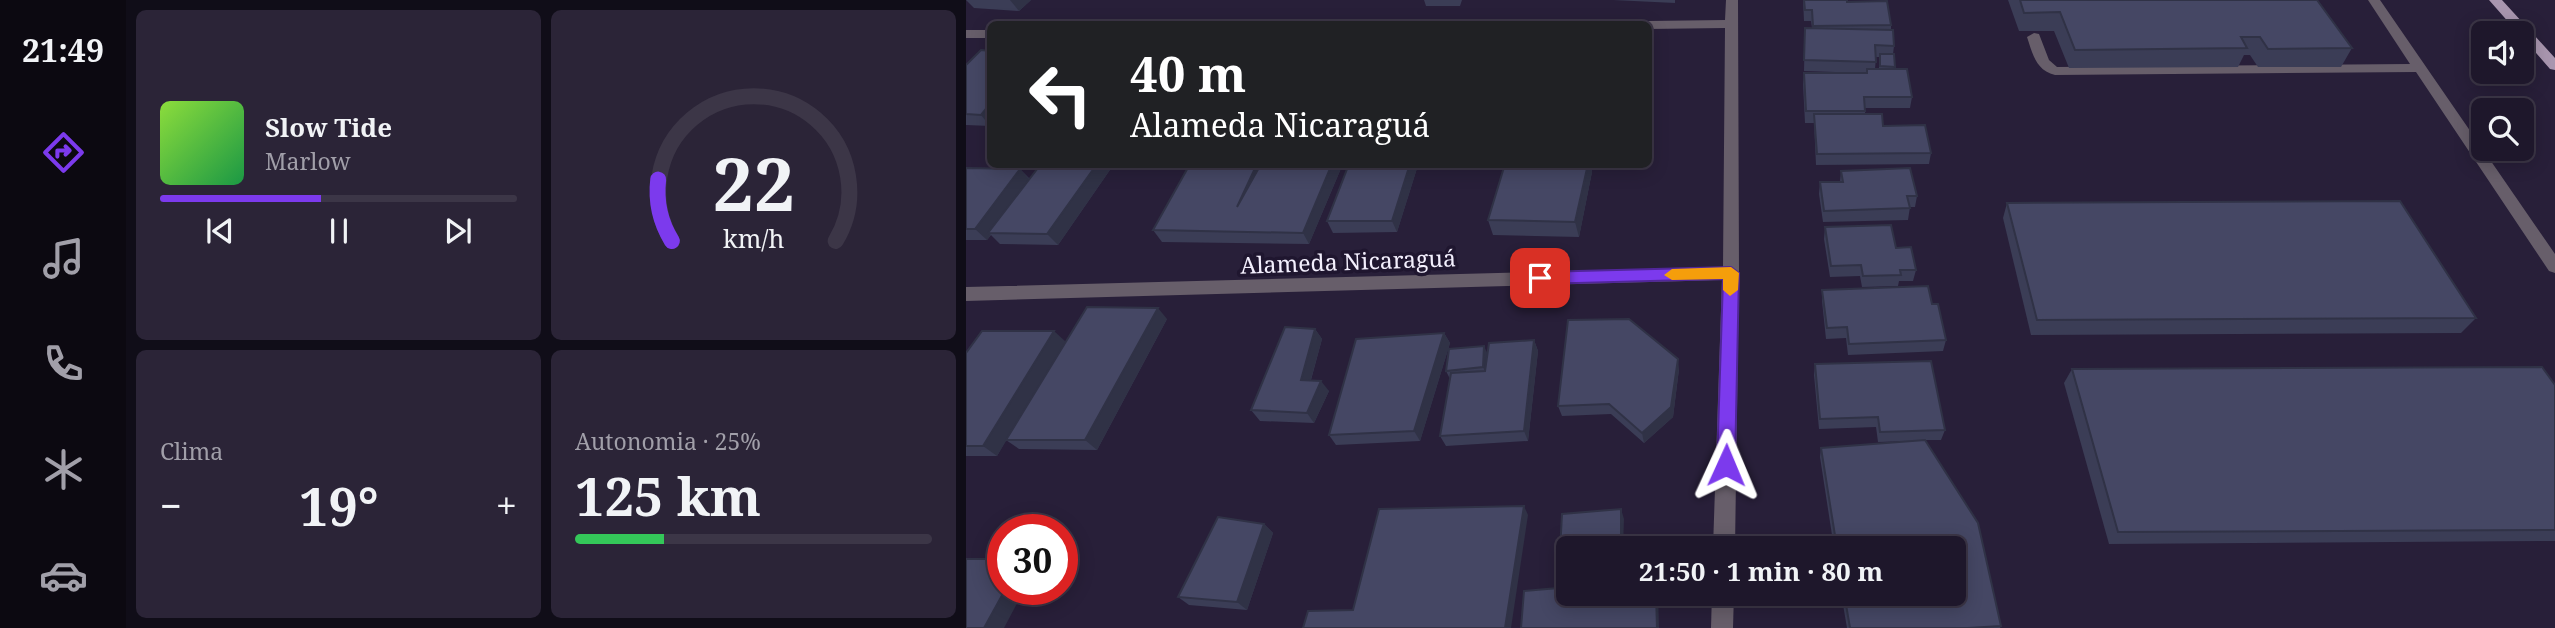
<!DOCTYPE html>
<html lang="pt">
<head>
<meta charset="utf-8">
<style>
	body { margin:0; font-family:"Noto Serif",serif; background:#2b2437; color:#f1f3f6; height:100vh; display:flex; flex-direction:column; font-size:26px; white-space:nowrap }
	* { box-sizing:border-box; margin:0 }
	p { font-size:23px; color:#a19fa9 }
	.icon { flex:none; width:38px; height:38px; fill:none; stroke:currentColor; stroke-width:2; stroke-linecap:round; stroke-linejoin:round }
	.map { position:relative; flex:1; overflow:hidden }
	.details { display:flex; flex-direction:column; gap:10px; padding:10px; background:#100d18; width:840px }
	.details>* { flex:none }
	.banner { position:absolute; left:21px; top:21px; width:665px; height:147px; border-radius:10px; box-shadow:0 4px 18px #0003,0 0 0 2px #3c3647; background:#202124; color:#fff; overflow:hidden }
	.fabs { position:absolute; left:1505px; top:21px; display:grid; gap:14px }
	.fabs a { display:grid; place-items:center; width:63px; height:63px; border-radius:10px; background:#1e172b; box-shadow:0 4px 18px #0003,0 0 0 2px #3c3647; font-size:35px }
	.speed { position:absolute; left:21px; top:514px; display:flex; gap:14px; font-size:35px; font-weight:700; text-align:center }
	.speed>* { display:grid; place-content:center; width:91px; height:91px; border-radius:50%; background:#1e172b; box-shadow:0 4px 18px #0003,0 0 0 2px #3c3647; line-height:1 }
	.speed .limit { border:10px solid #d22; background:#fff; color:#111 }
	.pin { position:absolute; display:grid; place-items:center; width:60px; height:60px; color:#fff; margin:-30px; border-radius:14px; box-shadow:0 4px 10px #0006 }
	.me { position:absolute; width:77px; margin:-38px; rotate:1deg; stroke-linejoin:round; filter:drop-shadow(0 0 5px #0008) }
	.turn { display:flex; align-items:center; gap:24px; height:147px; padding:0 28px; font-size:32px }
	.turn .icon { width:91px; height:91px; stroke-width:2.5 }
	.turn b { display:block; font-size:49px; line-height:60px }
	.big { font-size:52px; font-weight:700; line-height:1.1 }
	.details .card { flex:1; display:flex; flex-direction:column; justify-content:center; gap:10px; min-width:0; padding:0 24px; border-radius:10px; background:#2b2437 }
	.details .dial { align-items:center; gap:0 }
	.dial svg { height:182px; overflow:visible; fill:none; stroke:#3c3647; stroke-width:7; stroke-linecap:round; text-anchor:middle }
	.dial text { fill:#f1f3f6; stroke:none }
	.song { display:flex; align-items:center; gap:21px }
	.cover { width:84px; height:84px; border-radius:10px; background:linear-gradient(135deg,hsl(90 70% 55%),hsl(140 70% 35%)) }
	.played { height:7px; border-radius:4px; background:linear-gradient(90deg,#7c3aed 45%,#3c3647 45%) }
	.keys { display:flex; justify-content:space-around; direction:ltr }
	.heat { display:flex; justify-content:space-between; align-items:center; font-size:38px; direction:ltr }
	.charge { height:10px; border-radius:5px; background:linear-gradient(90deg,#34c759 25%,#3c3647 0) }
	.details .tiles { flex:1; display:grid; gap:10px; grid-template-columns:repeat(2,1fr) }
	.trip { position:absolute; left:590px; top:536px; width:410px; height:70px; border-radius:10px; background:#1e172b; box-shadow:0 4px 18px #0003,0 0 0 2px #3c3647; font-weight:700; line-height:70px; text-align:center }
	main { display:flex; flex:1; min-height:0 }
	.dock { display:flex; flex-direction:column; width:126px; justify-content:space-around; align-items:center; background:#0c0911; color:#a19fa9 }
	.dock .icon { width:49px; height:49px }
	.dock .active { color:#7c3aed }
	.dock b { font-size:32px; color:#f1f3f6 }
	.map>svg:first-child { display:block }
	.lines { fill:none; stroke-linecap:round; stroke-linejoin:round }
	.minor { fill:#675e6a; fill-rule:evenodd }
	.major { fill:#a996af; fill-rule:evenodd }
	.wall { fill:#3b3d56; fill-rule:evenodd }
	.shaded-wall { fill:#303246 }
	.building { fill:#454764; stroke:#303246; stroke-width:2 }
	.route { fill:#7c3aed; stroke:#51269a; stroke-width:2 }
	.slow { fill:#f59e0b }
	.labels { text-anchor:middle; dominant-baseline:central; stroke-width:7; stroke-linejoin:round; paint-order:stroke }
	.street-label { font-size:23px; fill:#f3effd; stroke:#1f162f }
</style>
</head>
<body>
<main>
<nav class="dock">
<b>21:49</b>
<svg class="icon active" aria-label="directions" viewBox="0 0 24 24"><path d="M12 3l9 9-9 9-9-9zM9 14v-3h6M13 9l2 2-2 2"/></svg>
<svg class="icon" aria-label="music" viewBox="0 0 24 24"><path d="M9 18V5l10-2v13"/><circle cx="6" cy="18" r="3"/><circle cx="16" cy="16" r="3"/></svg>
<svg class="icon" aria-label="phone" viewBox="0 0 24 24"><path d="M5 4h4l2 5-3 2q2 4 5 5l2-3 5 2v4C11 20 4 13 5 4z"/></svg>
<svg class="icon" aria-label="climate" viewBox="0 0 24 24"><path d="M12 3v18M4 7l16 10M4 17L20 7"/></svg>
<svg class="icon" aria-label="car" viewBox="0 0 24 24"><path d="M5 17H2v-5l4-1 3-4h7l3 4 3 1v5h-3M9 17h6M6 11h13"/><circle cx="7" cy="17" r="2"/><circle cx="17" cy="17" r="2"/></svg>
</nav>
<section class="details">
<div class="tiles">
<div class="card">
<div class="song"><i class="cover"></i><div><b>Slow Tide</b><p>Marlow</p></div></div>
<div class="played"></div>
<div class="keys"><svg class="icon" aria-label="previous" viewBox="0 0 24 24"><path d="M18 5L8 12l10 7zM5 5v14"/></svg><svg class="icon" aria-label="pause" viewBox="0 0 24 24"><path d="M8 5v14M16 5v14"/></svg><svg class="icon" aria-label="next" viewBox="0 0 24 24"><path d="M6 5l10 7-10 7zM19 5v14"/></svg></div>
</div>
<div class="card dial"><svg viewBox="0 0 100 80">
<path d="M14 69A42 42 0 1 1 86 69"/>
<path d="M14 69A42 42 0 0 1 8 42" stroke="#7c3aed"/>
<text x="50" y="56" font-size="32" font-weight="700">22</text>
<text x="50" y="72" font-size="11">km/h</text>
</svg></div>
<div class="card"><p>Clima</p>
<div class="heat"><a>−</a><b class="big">19°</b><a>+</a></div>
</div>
<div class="card"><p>Autonomia · 25%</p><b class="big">125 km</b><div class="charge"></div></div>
</div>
</section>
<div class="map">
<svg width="1589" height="628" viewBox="0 0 1589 628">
	<rect width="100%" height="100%" fill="#281f39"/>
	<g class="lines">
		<g class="minor">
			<polygon points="760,0 772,0 773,273 769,548 747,548 756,280 0,301 0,287 757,267 759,28 682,29 682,24 676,24 682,21 759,20"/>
			<path d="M 1402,0 L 1414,0 L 1589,254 L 1589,273 L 1583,271 L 1450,72 L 1089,75 C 1070,70 1067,55 1061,37 L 1068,33 L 1073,34 L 1083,60 L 1091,67 L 1444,64 Z"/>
			<rect x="0" y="30" width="24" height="8"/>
			<polygon points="746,593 768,593 767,628 745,628"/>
		</g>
		<polygon class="major" points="1523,0 1536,0 1589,58 1589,70 1584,69 1556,37 1556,33 1552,33"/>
	</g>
	<g class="wall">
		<polygon points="0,0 65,0 53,11 8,8"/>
		<polygon points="458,0 496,0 494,6 460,6"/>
		<polygon points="647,0 709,0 709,3"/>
		<path d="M 837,0 L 881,0 L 881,2 L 925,25 L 925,30 L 928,46 L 927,54 L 928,69 L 946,97 L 944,108 L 899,108 L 899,114 L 917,126 L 965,153 L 963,164 L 850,165 L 848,123 L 839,123 L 837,84 L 838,73 L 900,73 L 838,71 L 839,28 L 846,28 L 845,21 L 838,21 ZM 910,57 L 913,57 L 913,69 L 909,69 Z"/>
		<polygon points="1042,0 1351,0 1386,48 1375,67 1292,67 1284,55 1278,55 1272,67 1103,68 1088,31 1053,31"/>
		<polygon points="24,51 24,126 0,125 0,65"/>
		<polygon points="75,164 148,164 92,245 34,244 25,235 21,240 0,240 0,168 54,169 64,179"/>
		<polygon points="539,164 625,164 626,172 613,237 527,235 522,220"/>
		<polygon points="452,165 431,232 367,233 361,221"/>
		<polygon points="376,166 343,244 196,242 187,230"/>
		<polygon points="875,171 951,196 949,207 944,207 942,220 857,222 853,194 854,182 874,182"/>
		<polygon points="1041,203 1510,318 1495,333 1065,335 1037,218"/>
		<polygon points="859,227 930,248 950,270 947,281 933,281 932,286 896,287 894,276 864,277 858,239"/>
		<polygon points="856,290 966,304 980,340 977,351 882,355 880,338 860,339 856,301"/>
		<polygon points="201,319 131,450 53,449 40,440 31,456 0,456 0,353 100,342"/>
		<polygon points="349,329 356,339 345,380 363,391 348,423 294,421 285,410"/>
		<polygon points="478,333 484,343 454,441 370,445 363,435"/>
		<polygon points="568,340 572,351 562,441 480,446 474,436 484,379 480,371 522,354"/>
		<polygon points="849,364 979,430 975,440 959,440 1035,626 1034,628 881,628 875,593 987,593 987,548 868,548 854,457 855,448 946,441 912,442 910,427 853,429 848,375"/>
		<polygon points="713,369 707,417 678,443 645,414 596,416 592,406"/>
		<polygon points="1106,369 1589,385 1589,541 1143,544 1098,383"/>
		<polygon points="298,524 307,533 281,610 223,605 212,597"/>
	</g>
	<g class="shaded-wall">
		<polygon points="44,0 65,0 53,11"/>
		<polygon points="24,104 24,126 15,115"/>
		<polygon points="131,164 148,164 92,245 81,234"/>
		<polygon points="291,164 303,164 271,207"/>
		<polygon points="366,164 375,164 376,166 343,244 337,233"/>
		<polygon points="444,164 452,165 431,232 426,221"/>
		<polygon points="622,164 625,164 626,172 613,237 609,222"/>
		<polygon points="54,169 64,180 22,233 25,235 21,240 9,229"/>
		<polygon points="192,308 201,319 131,450 119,440"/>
		<polygon points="349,329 356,339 342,390 335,380"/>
		<polygon points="88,331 100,342 31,456 17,446"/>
		<polygon points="478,333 484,343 454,441 448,431"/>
		<polygon points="568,340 572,351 562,441 558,431"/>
		<polygon points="518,346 523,357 522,378 517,367"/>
		<polygon points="712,359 713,369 707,417 678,443 676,433"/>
		<polygon points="355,381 363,391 348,423 341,413"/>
		<polygon points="558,506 562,515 545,628 539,628"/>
		<polygon points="655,509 658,519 657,548 655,548"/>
		<polygon points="298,524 307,533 281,610 271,602"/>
		<polygon points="39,590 58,590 38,628 18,628"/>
		<polygon points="690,593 692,593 693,628 691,628"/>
	</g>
	<g class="building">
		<polygon points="838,0 881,0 881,2 921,1 925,25 847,26 846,10 839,10"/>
		<polygon points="1054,0 1351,0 1386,48 1302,49 1294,37 1275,37 1281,48 1109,50 1094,12 1058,13"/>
		<polygon points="839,28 927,30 928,46 909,45 910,62 838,60"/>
		<polygon points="15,50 24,51 24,104 15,115 0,114 0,65"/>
		<polygon points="914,54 928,54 929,67 914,66"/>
		<polygon points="901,69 941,69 946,97 898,97 899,111 840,111 838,73 901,73"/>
		<polygon points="848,114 916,114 917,126 959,125 965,153 851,154"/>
		<polygon points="75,164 131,164 81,234 22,233"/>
		<polygon points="224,164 291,164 271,207 295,164 366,164 337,233 187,230"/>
		<polygon points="383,164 444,164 426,221 361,221"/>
		<polygon points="539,164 622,164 609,222 522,220"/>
		<polygon points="0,168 54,169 9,229 0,229"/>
		<polygon points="944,168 951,196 941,196 944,208 858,211 854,182 877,182 875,171"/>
		<polygon points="1434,201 1510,318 1071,320 1041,203"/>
		<polygon points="925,225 930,248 945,247 950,270 934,270 935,275 897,276 895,265 865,266 859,227"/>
		<polygon points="962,286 966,304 972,304 980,340 883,344 881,327 861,328 856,290"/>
		<polygon points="121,307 192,308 119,440 40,440"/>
		<polygon points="663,319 712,359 705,407 676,433 643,404 592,406 602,320"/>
		<polygon points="319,327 349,329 335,380 355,381 341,413 285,410"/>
		<polygon points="16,331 88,331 17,446 0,446 0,353"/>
		<polygon points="478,333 448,431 363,435 390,339"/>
		<polygon points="568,340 558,431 474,436 485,373 519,371 523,343"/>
		<polygon points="518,346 517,367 480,371 483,349"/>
		<polygon points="965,361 979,430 914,432 912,417 854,419 849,364"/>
		<polygon points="1576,367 1589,385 1589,530 1152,532 1106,369"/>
		<polygon points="959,440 1012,523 1035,626 1002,628 884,628 878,593 987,593 987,548 871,548 855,448"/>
		<polygon points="558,506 539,628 337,628 342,611 387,610 413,509"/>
		<polygon points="655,509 655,548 602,548 602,593 690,593 691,628 555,628 558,591 592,588 596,514"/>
		<polygon points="252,517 298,524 271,602 212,597"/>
		<polygon points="0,559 37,559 37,590 39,590 18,628 0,628"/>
	</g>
	<polygon class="route" points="765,267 773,273 769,465 767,471 760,473 754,471 751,465 757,279 574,284 566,278 574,272"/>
	<polygon class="slow" points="765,267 773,273 772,290 764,296 757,290 757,279 706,280 698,275 706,269"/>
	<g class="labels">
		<g class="street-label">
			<text transform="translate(382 261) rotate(-2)">Alameda Nicaraguá</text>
		</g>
	</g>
</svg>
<div class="fabs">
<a><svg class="icon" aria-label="sound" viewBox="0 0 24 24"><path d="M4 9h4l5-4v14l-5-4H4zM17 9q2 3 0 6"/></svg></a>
<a><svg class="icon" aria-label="search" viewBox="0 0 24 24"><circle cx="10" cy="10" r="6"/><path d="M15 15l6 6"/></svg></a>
</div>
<div class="speed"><div class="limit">30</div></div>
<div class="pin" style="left:574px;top:278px;background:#d93025"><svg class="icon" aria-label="arrive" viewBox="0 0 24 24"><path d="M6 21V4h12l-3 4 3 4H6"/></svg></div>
<svg class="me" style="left:760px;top:465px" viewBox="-20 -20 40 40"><path d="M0-17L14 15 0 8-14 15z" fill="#7c3aed" stroke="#fff" stroke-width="4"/></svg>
<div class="trip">21:50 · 1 min · 80 m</div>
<div class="banner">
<div class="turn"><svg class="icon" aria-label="left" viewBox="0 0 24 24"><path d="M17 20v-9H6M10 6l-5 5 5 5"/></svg><div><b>40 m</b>Alameda Nicaraguá</div></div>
</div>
</div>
</main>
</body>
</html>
